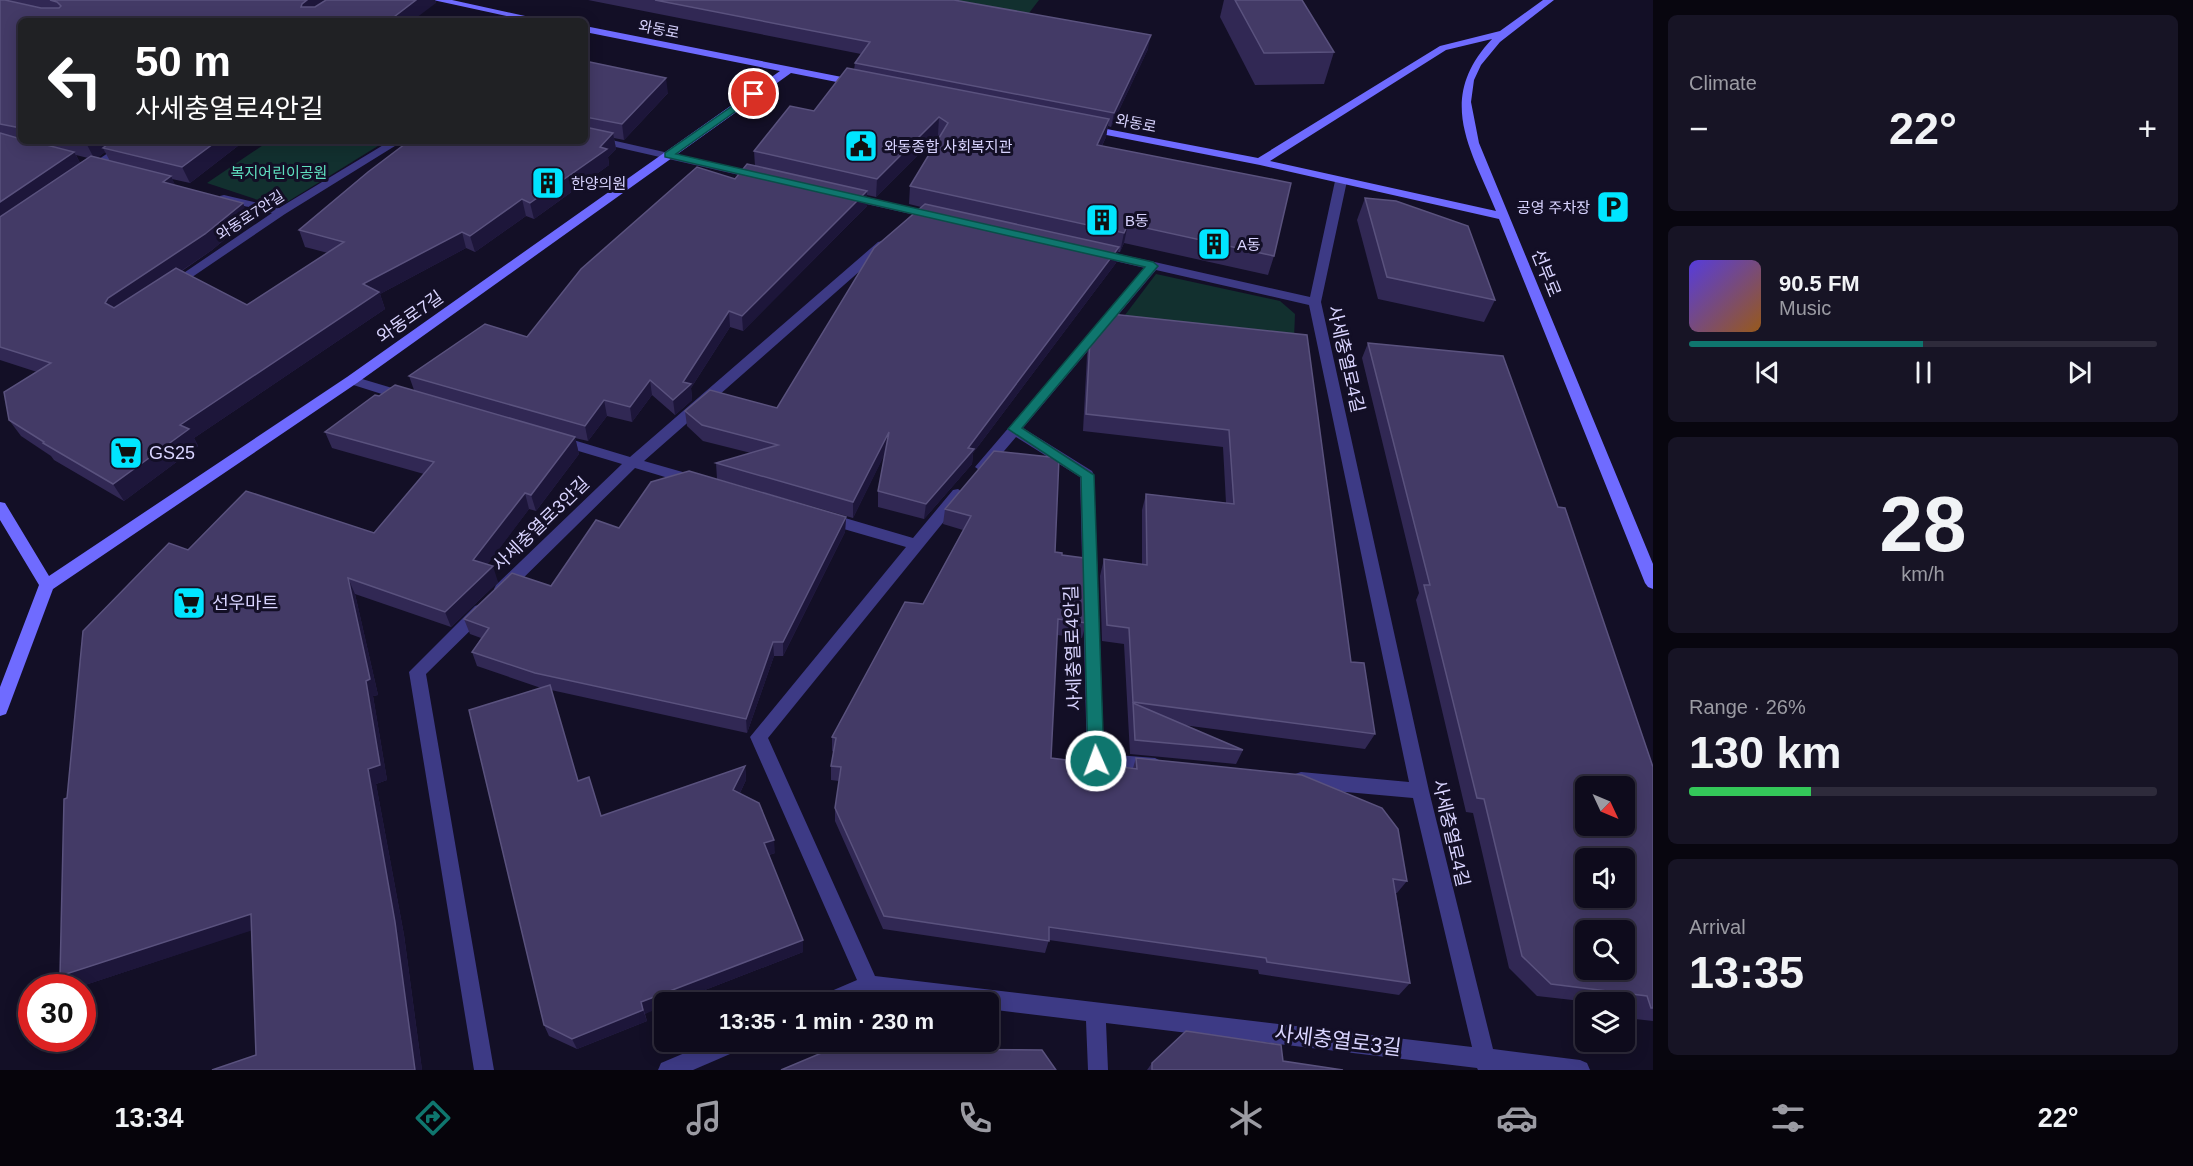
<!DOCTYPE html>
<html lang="en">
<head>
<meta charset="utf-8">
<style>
	body { margin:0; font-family:Helvetica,"Noto Sans KR",sans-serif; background:#171425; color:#f1f3f6; height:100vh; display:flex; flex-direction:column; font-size:22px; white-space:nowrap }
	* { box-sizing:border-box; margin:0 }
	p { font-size:20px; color:#9b9ba3 }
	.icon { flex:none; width:33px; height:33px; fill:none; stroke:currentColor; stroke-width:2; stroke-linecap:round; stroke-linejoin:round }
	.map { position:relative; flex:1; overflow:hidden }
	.drawer { display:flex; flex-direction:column; gap:15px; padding:15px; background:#08060f; width:540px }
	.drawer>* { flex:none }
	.hud { position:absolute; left:18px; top:18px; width:570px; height:126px; border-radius:9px; box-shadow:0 3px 15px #0003,0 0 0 2px #2e2b3b; background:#202124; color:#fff; overflow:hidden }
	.needle { width:39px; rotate:134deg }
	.buttons { position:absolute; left:1575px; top:776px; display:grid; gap:12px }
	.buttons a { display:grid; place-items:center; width:60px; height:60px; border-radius:9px; background:#0e0b1c; box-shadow:0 3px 15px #0003,0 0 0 2px #2e2b3b; font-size:30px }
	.speed { position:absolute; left:18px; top:974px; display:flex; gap:12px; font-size:30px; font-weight:700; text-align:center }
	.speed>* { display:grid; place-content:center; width:78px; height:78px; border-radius:50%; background:#0e0b1c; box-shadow:0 3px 15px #0003,0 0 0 2px #2e2b3b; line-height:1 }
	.speed .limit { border:9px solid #d22; background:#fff; color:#111 }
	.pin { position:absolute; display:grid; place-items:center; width:51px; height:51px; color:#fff; margin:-26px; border:3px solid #fff; border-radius:50%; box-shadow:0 2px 6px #0007 }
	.me { position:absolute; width:66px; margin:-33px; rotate:358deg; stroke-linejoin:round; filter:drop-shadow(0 0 4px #0008) }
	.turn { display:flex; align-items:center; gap:21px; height:126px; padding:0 18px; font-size:27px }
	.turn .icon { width:78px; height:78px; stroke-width:2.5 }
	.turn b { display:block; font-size:42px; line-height:51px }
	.big { font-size:45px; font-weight:800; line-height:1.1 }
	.drawer .card { flex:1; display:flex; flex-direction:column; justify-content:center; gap:9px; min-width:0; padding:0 21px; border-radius:9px; background:#171425 }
	.drawer .dial { align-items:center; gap:0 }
	.dial b { font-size:78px; line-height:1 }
	.song { display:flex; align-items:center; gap:18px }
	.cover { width:72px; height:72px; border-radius:9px; background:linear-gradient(135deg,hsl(250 70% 55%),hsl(30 70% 35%)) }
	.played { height:6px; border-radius:3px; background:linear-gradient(90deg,#0f766e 50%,#2e2b3b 50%) }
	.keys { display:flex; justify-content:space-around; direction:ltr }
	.heat { display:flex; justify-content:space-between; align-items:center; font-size:33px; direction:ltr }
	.charge { height:9px; border-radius:4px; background:linear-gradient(90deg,#34c759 26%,#2e2b3b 0) }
	.trip { position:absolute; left:654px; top:992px; width:345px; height:60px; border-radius:9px; background:#0e0b1c; box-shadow:0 3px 15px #0003,0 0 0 2px #2e2b3b; font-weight:800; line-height:60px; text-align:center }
	.dock { display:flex; height:96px; justify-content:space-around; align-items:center; background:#06040b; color:#9b9ba3 }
	.dock .icon { width:42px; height:42px }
	.dock .selected { color:#0f766e }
	.dock b { font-size:27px; color:#f1f3f6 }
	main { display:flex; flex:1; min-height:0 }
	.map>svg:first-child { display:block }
	.green { fill:#12302f }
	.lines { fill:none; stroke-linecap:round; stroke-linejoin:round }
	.street { fill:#3d3a85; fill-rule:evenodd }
	.secondary { fill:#6f6bff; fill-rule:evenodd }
	.wall { fill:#312854; fill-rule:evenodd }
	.shaded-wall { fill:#1d163a }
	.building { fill:#433a66; stroke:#5a527e; stroke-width:1.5; fill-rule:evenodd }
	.route { fill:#0f766e; stroke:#0a4d48; stroke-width:1.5 }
	.labels { text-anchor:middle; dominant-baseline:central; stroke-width:6; stroke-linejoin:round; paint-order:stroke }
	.far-street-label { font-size:15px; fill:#d9d4ff; stroke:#130f26 }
	.far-poi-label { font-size:15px; fill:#d9d4ff; stroke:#130f26; text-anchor:start }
	.far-park-label { font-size:15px; fill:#5fe0c0; stroke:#130f26 }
	.street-label { font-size:18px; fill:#d9d4ff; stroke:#130f26 }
	.poi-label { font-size:18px; fill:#d9d4ff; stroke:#130f26; text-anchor:start }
	.near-street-label { font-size:21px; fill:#d9d4ff; stroke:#130f26 }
</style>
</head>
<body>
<main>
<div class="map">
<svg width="1653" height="1070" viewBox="0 0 1653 1070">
	<rect width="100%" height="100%" fill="#130f26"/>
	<g class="green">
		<polygon points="934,0 1039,0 1029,13"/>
		<polygon points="269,141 386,141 279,207 207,183"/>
		<polygon points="1156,274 1280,301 1295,314 1294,339 1119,323"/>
	</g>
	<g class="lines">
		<g class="street">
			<polygon points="585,134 761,174 767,177 761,180 585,140"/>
			<polygon points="126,141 138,141 92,173 84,173 84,169"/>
			<polygon points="390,141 403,141 285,214 176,288 168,288 166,285 272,213 220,200 220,196 224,195 279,208"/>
			<polygon points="1341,178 1347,181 1321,302 1429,791 1493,1049 1580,1060 1587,1063 1590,1070 1478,1070 1477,1068 1106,1023 1108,1070 1088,1070 1086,1021 988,1009 988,1002 929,1002 869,995 853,1002 819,1002 822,995 857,980 750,737 906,547 823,523 821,519 823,515 828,513 913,538 953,490 958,489 965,494 963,498 768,738 875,976 1472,1047 1413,798 1301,788 1295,786 1292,780 1295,774 1301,772 1409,782 1309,305 1156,270 1023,428 1092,471 1094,475 1104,754 1155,758 1161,761 1164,766 1161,771 1155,774 1096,769 1090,766 1087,761 1080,477 1016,437 987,471 982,472 975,467 1145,268 1093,256 1093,250 1097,249 1310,297 1335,181"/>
			<polygon points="848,194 933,213 939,216 933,219 844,199 842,197"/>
			<polygon points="882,241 886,242 886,248 644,461 700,477 702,481 700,485 695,486 635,468 508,593 496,593 494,589 496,585 622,464 555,444 553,441 555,438 560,436 630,457 878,242"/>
			<polygon points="352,376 409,393 411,396 404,401 347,383 345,380"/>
			<polygon points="481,604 487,606 489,610 487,614 426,674 494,1070 474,1070 409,672 475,606"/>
			<polygon points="713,1041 747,1041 744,1048 693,1070 658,1070 661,1063"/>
		</g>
		<g class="secondary">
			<polygon points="433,0 452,0 548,21 529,21"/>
			<path d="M 1543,0 L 1554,0 L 1500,42 L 1481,65 L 1474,80 L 1471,102 L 1479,143 L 1653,564 L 1653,589 L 1648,587 L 1645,583 L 1499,219 L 1260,165 L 1086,131 L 1081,128 L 1086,125 L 1258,158 L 1440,46 L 1500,31 ZM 1492,39 C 1436,99 1470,147 1496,211 L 1270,161 L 1446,50 Z"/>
			<polygon points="585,26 857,80 862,83 857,86 791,73 357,383 53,589 8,709 6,714 0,716 0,687 39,585 0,520 0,502 5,503 49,576 347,377 780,71 585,32"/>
		</g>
	</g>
	<g class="wall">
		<path d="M 0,0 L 435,0 L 436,3 L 21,21 L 21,141 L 253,141 L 249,144 L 243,142 L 190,183 L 172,179 L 175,185 L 249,219 L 212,250 L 182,271 L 247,305 L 328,253 L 305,247 L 299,230 L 585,141 L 585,61 L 668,93 L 624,140 L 614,138 L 616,149 L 608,157 L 609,165 L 534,219 L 526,216 L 475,252 L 466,248 L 380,294 L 385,309 L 194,438 L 198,446 L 124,501 L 54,460 L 51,456 L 21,436 L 9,420 L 37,372 L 0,360 ZM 105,152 L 110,161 L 97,158 ZM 76,155 L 88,158 L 80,163 Z"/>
		<polygon points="588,0 954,0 1148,49 1111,127 1108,126 1106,137 1102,146 1274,256 1268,275 1124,243 1120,252 1118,252 1116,263 973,453 972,464 924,519 878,507 878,491 885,453 853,518 717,479 716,463 751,453 703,441 687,426 685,411 777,408 921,207 909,204 910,186 940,137 938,135 876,197 867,195 867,206 743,331 730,327 691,388 692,400 675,415 652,395 632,422 607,416 588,441 575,438 579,454 536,511 529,509 487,564 498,582 451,627 355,594 378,695 373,696 387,780 376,784 404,935 422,1070 212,1070 256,1055 251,930 79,987 73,987 67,798 188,550 374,533 424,474 332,448 325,432 379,396 414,390 409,376 527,337 735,179 755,166 754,151 814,111 854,70 855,63 861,54"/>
		<polygon points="1224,0 1302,0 1334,52 1324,84 1255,85 1220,17"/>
		<polygon points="1365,198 1495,300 1484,322 1378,299 1357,220"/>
		<polygon points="1307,335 1351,662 1375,734 1365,749 1183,725 1243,750 1236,764 1130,754 1124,644 1102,641 1100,576 1104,559 1142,564 1142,510 1146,494 1226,503 1223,447 1083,431 1087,355 1090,339"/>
		<polygon points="1368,343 1653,767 1653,1021 1635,1019 1632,1007 1624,1006 1624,1002 1590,1002 1537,996 1509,968 1473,813 1466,812 1416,600 1419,593 1362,358"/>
		<polygon points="994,451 1055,552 1062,555 1086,623 1082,638 1057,635 1051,758 1133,768 1136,758 1407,881 1397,893 1396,893 1410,983 1399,995 1259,974 1258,970 1049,940 1045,953 883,929 835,821 835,808 839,781 831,780 831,766 834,752 832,751 832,737 923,604 963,530 943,524 945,509"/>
		<polygon points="846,517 845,532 783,656 774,656 747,733 551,690 578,781 601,816 745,766 746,780 740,793 775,853 769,855 803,952 674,1002 664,1002 645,1014 647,1021 577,1049 549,1036 544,1025 541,688 477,666 472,652 481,638 470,634 464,619 551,586 619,528"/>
		<polygon points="1283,1061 1343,1070 1147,1070 1152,1063"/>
	</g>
	<g class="shaded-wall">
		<polygon points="307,0 333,0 306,21 301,7 302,4"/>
		<polygon points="416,0 435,0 436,3 412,21 390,21 390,20"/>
		<polygon points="1151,35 1148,49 1111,127 1114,113"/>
		<polygon points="666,78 668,93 624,140 622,124"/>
		<polygon points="939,117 938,135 876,197 877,179"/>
		<polygon points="1109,119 1106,137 1093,164 1097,145"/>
		<polygon points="613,133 616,149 608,157 609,165 534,219 530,203 600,147"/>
		<polygon points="90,141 122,141 103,148 105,152 95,160 86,143"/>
		<polygon points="217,141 242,141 243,142 190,183 182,167"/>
		<polygon points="74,152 83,168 0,225 0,202"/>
		<polygon points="171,176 178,192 163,182"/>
		<polygon points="867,191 867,206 743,331 742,316"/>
		<polygon points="522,199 526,216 475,252 470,236"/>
		<polygon points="243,203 249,219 212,250 117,314 105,303 108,298"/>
		<polygon points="1128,224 1124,243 1120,252 1124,233"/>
		<polygon points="462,232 466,248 380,294 385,309 194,438 198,446 124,501 113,484 180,425 363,284"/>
		<polygon points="1119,247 1116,263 973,453 972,464 924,519 926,504"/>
		<polygon points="729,311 730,327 691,388 692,400 675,415 673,400 683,382"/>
		<polygon points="650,380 652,395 632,422 630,407"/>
		<polygon points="604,400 607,416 588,441 585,426"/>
		<polygon points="889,432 888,448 853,518 853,502"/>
		<polygon points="575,437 579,454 536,511 531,495"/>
		<polygon points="525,493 529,509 479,576 473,560"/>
		<polygon points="846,517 845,532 783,656 783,642"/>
		<polygon points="493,566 498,582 451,627 445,612"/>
		<polygon points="348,578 355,594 378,695 373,696 387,780 376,784 404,935 422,1070 415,1070 368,769"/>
		<polygon points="773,642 774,656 747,733 746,719"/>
		<polygon points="745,766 746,780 735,803 733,790"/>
		<polygon points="774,840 775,853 765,856 764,843"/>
		<polygon points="251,914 262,927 79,987 73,987 60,976"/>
		<polygon points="803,940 803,952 674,1002 664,1002 664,1006 645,1014 641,1002"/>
		<polygon points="643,1010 647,1021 577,1049 572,1039"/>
	</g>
	<g class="building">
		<polygon points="0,0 5,0 41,8 59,8 61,6 57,2 50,0 307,0 302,4 301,7 315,7 326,0 416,0 390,20 396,21 21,21 21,128 0,124"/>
		<polygon points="655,0 954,0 1151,35 1114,113 855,63 870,42"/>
		<polygon points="1235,0 1302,0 1334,52 1264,53"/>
		<polygon points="585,61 666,78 622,124 585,117"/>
		<polygon points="847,68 1109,119 1097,145 1291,183 1274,256 1128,224 1124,233 910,186 948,123 939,117 877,179 754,151 790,106 814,111"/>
		<polygon points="585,127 613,133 600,147 607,149 530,203 522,199 470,236 462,232 363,284 379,292 180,425 189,429 113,484 43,443 44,442 9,420 4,392 51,363 0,347 0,217 91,156 171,176 163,182 243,203 205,234 108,298 105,303 114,308 176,268 247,305 344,242 299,230 368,172 409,141 585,141"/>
		<polygon points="0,133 21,139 21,141 31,141 74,152 0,202"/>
		<polygon points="76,141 90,141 86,143"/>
		<polygon points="112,141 217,141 182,167 103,148"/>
		<polygon points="747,164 867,191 742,316 729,311 683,382 691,384 673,400 650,380 630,407 604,400 585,426 409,376 485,324 527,337 581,269 697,167 735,179"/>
		<polygon points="1365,198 1396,201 1468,226 1495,300 1387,277"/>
		<polygon points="925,204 1119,247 968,448 974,449 926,504 878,491 889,432 853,502 716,463 778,445 702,425 685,411 710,390 777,408 874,248"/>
		<polygon points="1111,314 1307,335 1351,662 1364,663 1375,734 1133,702 1129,628 1107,625 1104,559 1147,565 1146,494 1234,504 1229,430 1086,414 1090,339"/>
		<path d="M 1368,343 L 1503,356 L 1558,507 L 1565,508 L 1653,767 L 1653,1008 L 1651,1008 L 1647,996 L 1551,984 L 1522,956 L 1484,799 L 1477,798 L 1424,585 L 1430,585 ZM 1586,786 L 1624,786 L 1624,825 L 1586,825 ZM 1586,858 L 1624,858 L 1624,897 L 1586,897 ZM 1586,930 L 1624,930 L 1624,969 L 1586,969 Z"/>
		<polygon points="395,385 575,437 531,495 525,493 473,560 493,566 445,612 348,578 370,679 366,681 380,765 368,769 395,922 415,1070 212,1070 256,1055 251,914 60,976 64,799 67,798 83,631 169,543 188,550 246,491 374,533 434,462 325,432 375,395 379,396"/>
		<polygon points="994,451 1059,458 1055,552 1062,553 1062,555 1084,558 1086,623 1058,619 1051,758 1137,769 1136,758 1302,775 1382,808 1398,829 1407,881 1393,879 1410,983 1267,962 1266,958 1049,927 1049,941 884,916 835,808 841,767 831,766 836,738 832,737 905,602 923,604 971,516 945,509"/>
		<polygon points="689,471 846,517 783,642 773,642 746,719 535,673 472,652 489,628 464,619 512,573 551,586 596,520 619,528 651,482"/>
		<polygon points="550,685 578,781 589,777 601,816 745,766 733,790 759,803 774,840 764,843 803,940 641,1002 643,1010 572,1039 544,1025 469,710"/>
		<polygon points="1133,703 1243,750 1135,740"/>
		<polygon points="1186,1031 1281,1045 1283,1061 1343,1070 1152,1070 1152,1063"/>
		<polygon points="850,1041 852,1041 856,1049 1042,1050 1056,1070 781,1070"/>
	</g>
	<polygon class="route" points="754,91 758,94 757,96 676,154 1153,262 1158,266 1022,428 1094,475 1104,761 1101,766 1096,768 1090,766 1088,761 1081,477 1008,429 1145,267 665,157 665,153"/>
	<defs>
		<symbol id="civic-square" viewBox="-11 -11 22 22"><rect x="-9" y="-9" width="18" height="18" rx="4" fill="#00e5ff" stroke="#130f26"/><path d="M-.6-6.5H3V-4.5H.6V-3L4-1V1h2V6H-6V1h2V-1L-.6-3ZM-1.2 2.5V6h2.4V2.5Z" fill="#111"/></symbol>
		<symbol id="building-square" viewBox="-11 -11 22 22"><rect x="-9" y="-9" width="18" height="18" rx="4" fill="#00e5ff" stroke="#130f26"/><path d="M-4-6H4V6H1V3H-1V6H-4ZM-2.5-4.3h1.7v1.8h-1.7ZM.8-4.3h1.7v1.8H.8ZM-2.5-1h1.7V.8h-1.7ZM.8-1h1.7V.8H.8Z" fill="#111"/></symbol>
		<symbol id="parking-square" viewBox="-11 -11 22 22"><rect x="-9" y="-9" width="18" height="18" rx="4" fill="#00e5ff" stroke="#130f26"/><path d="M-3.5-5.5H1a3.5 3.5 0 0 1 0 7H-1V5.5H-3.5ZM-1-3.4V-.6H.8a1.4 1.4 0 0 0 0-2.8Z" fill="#111"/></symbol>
		<symbol id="supermarket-square" viewBox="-11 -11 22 22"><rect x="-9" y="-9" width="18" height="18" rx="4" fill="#00e5ff" stroke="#130f26"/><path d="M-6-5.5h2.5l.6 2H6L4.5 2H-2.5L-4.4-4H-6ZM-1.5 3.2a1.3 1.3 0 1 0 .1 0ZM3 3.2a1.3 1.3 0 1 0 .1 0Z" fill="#111"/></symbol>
	</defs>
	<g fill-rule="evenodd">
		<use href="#civic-square" x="842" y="127" width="38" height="38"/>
		<use href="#building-square" x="529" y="164" width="38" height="38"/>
		<use href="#parking-square" x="1594" y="188" width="38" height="38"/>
		<use href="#building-square" x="1083" y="201" width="38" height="38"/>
		<use href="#building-square" x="1195" y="225" width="38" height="38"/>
		<use href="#supermarket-square" x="107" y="434" width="38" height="38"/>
		<use href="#supermarket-square" x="170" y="584" width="38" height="38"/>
	</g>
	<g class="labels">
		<g class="far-street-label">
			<text transform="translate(659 29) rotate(11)">와동로</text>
			<text transform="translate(1136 123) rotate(11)">와동로</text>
			<text transform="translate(250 215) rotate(-33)">와동로7안길</text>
		</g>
		<g class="far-poi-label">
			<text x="884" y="146">와동종합 사회복지관</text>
			<text x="571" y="183">한양의원</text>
			<text x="1590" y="207" text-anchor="end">공영 주차장</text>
			<text x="1125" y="220">B동</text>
			<text x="1237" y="244">A동</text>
		</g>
		<g class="far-park-label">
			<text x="279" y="172">복지어린이공원</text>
		</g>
		<g class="street-label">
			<text transform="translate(1546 273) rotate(68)">선부로</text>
			<text transform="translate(410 317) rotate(-35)">와동로7길</text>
			<text transform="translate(1346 359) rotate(77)">사세충열로4길</text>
			<text transform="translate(541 524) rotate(-44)">사세충열로3안길</text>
			<text transform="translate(1073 648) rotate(-92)">사세충열로4안길</text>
			<text transform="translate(1451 833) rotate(77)">사세충열로4길</text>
		</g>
		<g class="poi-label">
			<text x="149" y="453">GS25</text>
			<text x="212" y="603">선우마트</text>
		</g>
		<g class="near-street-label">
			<text transform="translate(1338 1040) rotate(7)">사세충열로3길</text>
		</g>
	</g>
</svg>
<div class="buttons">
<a><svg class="needle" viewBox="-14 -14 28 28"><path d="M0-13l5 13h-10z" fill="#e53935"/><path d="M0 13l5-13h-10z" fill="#9b9ba3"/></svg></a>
<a><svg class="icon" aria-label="sound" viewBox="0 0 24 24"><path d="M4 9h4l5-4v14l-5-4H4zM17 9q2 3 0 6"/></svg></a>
<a><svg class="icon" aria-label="search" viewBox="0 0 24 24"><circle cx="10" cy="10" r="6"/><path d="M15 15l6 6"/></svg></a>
<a><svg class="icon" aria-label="layers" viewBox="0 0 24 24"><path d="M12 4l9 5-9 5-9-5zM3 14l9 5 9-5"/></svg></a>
</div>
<div class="speed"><div class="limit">30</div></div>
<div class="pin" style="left:754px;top:94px;background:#d93025"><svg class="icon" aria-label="arrive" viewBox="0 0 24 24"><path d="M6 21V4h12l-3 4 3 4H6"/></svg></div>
<svg class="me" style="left:1096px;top:761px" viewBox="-20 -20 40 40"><circle r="17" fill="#0f766e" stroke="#fff" stroke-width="3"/><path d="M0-11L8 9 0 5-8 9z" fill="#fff"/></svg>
<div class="trip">13:35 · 1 min · 230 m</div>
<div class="hud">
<div class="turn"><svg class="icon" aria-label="left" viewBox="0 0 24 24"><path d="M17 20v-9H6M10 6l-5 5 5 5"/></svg><div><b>50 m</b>사세충열로4안길</div></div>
</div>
</div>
<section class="drawer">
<div class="card"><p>Climate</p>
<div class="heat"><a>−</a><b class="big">22°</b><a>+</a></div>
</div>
<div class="card">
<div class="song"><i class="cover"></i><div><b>90.5 FM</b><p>Music</p></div></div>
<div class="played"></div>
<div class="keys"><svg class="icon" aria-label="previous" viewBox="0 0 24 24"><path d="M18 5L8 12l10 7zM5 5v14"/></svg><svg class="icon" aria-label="pause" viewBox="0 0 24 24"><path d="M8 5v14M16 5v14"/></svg><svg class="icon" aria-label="next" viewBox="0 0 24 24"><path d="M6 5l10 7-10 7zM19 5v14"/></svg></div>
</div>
<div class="card dial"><b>28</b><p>km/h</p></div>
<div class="card"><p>Range · 26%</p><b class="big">130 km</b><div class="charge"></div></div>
<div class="card"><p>Arrival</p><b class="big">13:35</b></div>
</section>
</main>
<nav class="dock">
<b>13:34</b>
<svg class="icon selected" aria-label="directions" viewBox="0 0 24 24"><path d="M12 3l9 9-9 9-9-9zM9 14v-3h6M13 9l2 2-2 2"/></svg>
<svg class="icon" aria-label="music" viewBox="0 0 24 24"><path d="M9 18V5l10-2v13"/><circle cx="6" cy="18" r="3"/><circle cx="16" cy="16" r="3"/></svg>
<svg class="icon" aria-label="phone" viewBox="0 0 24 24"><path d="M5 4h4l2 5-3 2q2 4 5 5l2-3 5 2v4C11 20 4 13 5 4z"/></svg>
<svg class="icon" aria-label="climate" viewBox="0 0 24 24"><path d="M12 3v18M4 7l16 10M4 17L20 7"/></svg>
<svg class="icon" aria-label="car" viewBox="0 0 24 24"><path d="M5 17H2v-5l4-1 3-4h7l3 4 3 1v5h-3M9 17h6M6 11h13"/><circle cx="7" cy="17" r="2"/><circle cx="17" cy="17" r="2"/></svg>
<svg class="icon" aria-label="filters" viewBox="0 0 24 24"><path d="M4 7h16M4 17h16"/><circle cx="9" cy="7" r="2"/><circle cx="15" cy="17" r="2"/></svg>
<b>22°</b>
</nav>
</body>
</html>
